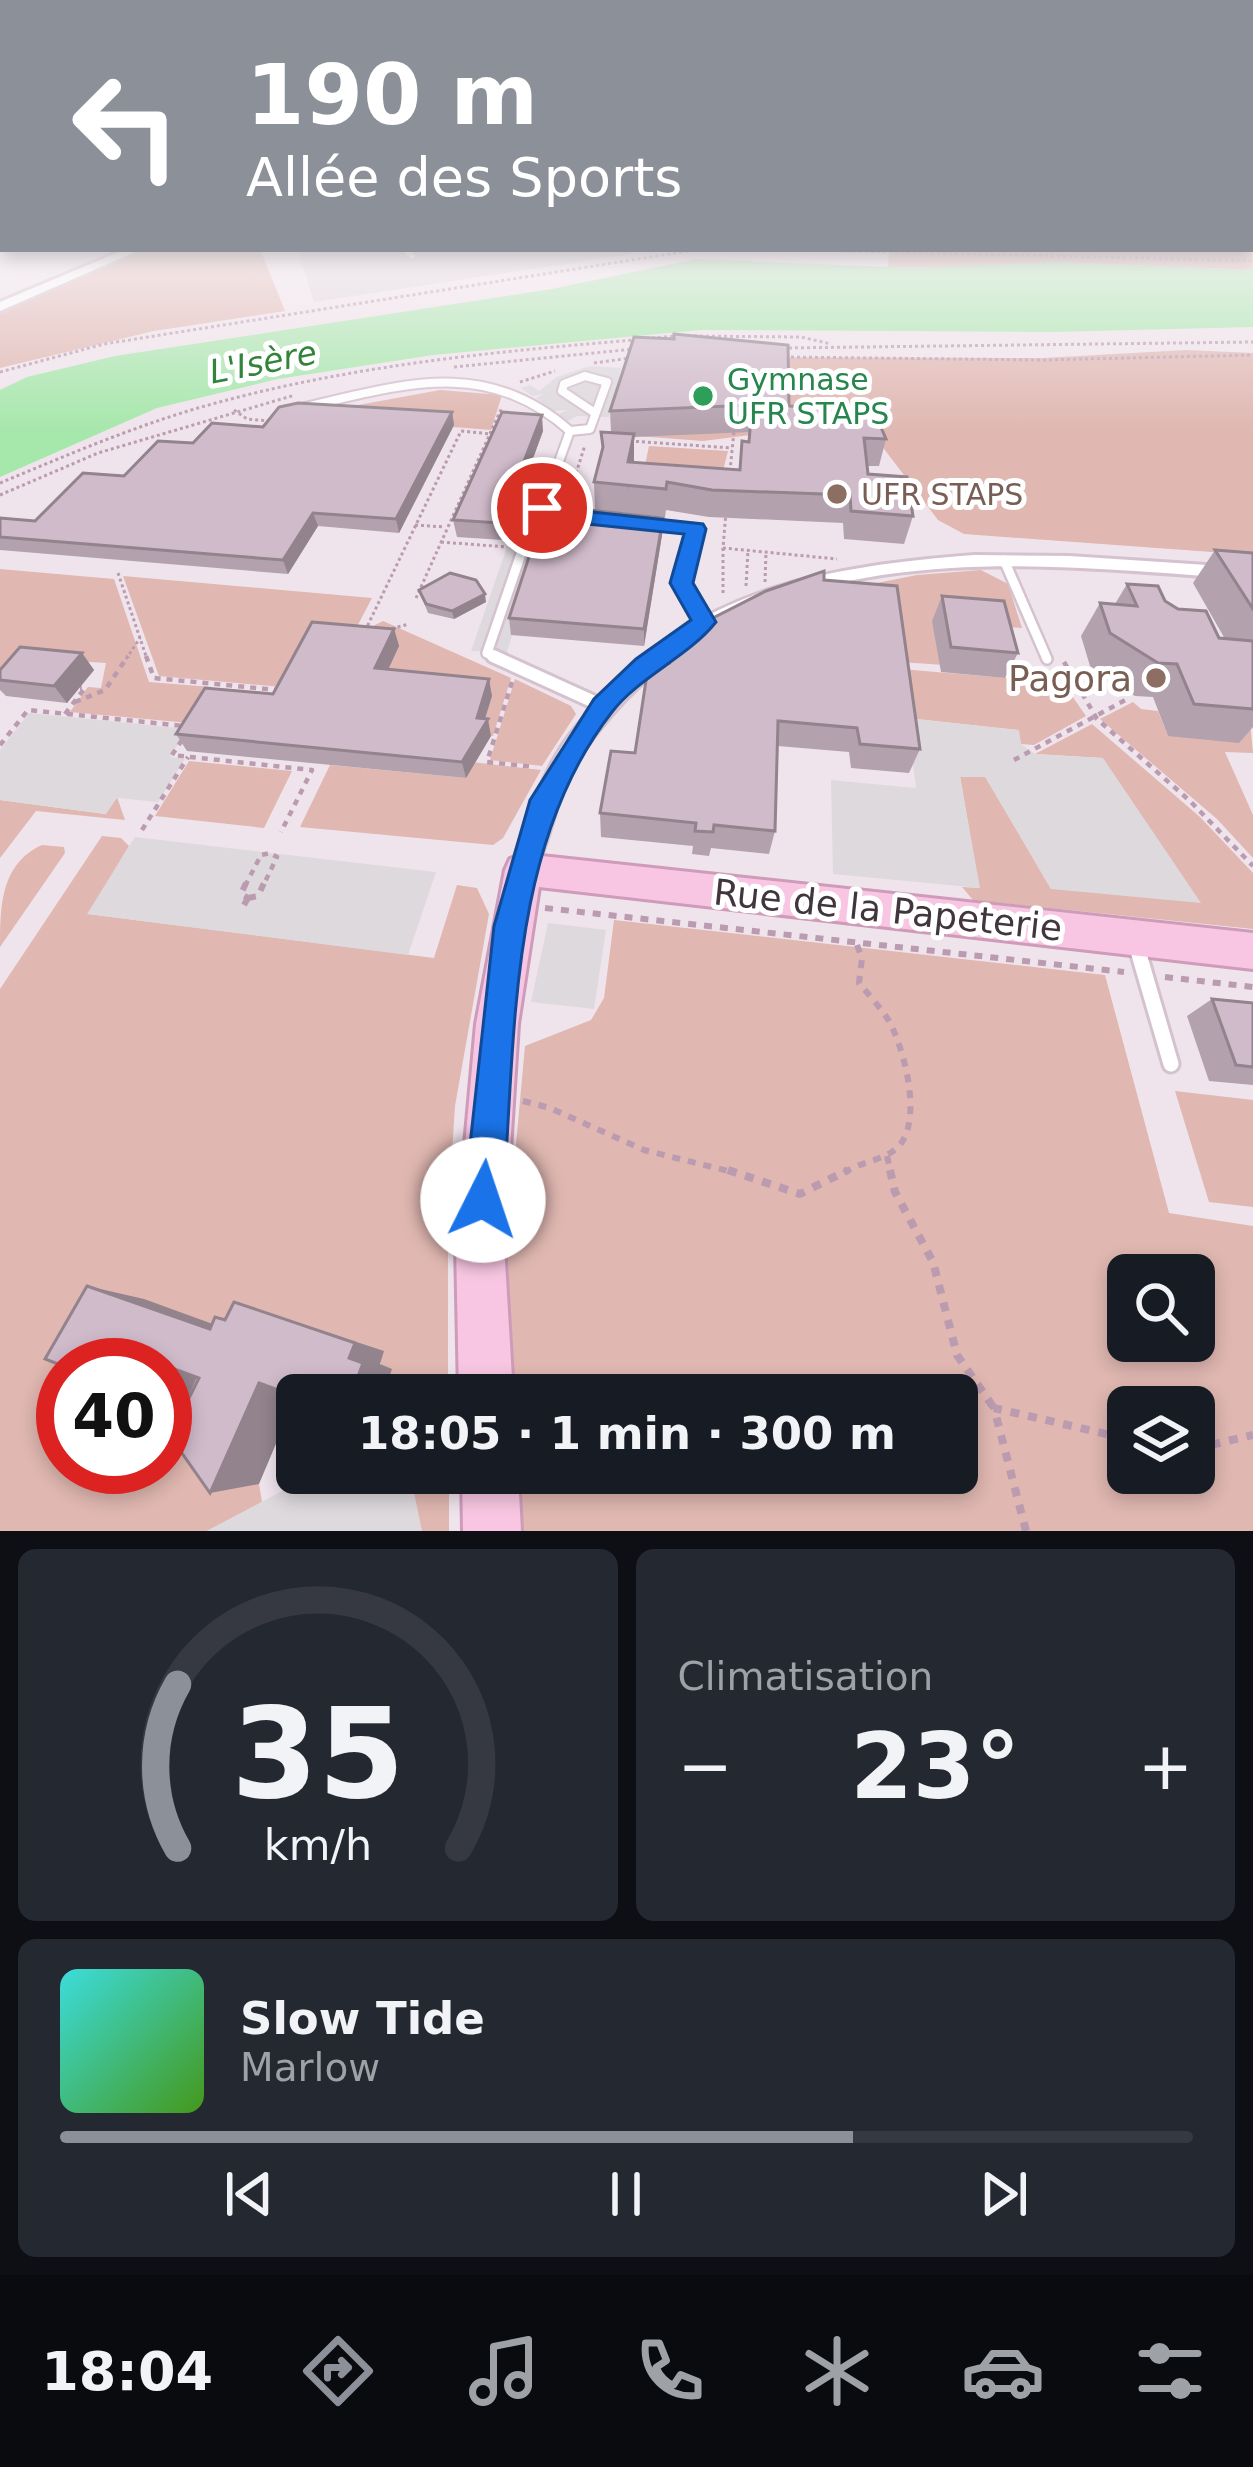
<!DOCTYPE html>
<html lang="fr">
<head>
<meta charset="utf-8">
<style>
	body { margin:0; font-family:"DejaVu Sans",sans-serif; background:#242831; color:#f1f3f6; height:100vh; display:flex; flex-direction:column; font-size:45px; white-space:nowrap }
	* { box-sizing:border-box; margin:0 }
	p { font-size:39px; color:#9ea1a6 }
	.icon { flex:none; width:66px; height:66px; fill:none; stroke:currentColor; stroke-width:2; stroke-linecap:round; stroke-linejoin:round }
	.map { position:relative; height:1531px; overflow:hidden }
	.panel { display:flex; flex-direction:column; gap:18px; padding:18px; background:#0d0f14; flex:1 }
	.panel>* { flex:none }
	.hud { position:absolute; left:0px; top:0px; width:1254px; height:252px; box-shadow:0 6px 18px #0003; background:#8c9099; color:#fff; overflow:hidden }
	.tools { position:absolute; left:1107px; top:1254px; display:grid; gap:24px }
	.tools a { display:grid; place-items:center; width:108px; height:108px; border-radius:18px; background:#171b24; box-shadow:0 6px 18px #0003; font-size:60px }
	.speed { position:absolute; left:36px; top:1338px; display:flex; gap:24px; font-size:60px; font-weight:700; text-align:center }
	.speed>* { display:grid; place-content:center; width:156px; height:156px; border-radius:50%; background:#171b24; box-shadow:0 6px 18px #0003; line-height:1 }
	.speed .limit { border:18px solid #d22; background:#fff; color:#111 }
	.pin { position:absolute; display:grid; place-items:center; width:102px; height:102px; color:#fff; margin:-51px; border:6px solid #fff; border-radius:50%; box-shadow:0 3px 12px #0007 }
	.me { position:absolute; width:132px; margin:-66px; rotate:4deg; stroke-linejoin:round; filter:drop-shadow(0 0 9px #0008) }
	.turn { display:flex; align-items:center; gap:42px; height:252px; padding:0 48px; font-size:54px }
	.turn .icon { width:156px; height:156px; stroke-width:2.5 }
	.turn b { display:block; font-size:84px; line-height:102px }
	.big { font-size:90px; font-weight:800; line-height:1.1 }
	.panel .card { flex:1; display:flex; flex-direction:column; justify-content:center; gap:18px; min-width:0; padding:0 42px; border-radius:18px; background:#242831 }
	.panel .dial { align-items:center; gap:0 }
	.dial svg { height:312px; overflow:visible; fill:none; stroke:#363941; stroke-width:7; stroke-linecap:round; text-anchor:middle }
	.dial text { fill:#f1f3f6; stroke:none }
	.song { display:flex; align-items:center; gap:36px }
	.cover { width:144px; height:144px; border-radius:18px; background:linear-gradient(135deg,hsl(180 70% 55%),hsl(100 70% 35%)) }
	.played { height:12px; border-radius:6px; background:linear-gradient(90deg,#8c9099 70%,#363941 70%) }
	.keys { display:flex; justify-content:space-around; direction:ltr }
	.heat { display:flex; justify-content:space-between; align-items:center; font-size:66px; direction:ltr }
	.panel .tiles { flex:1; display:grid; gap:18px; grid-template-columns:1fr 1fr }
	.card:last-child { grid-column:span 2 }
	.trip { position:absolute; left:276px; top:1374px; width:702px; height:120px; border-radius:18px; background:#171b24; box-shadow:0 6px 18px #0003; font-weight:800; line-height:120px; text-align:center }
	.menu { display:flex; height:192px; justify-content:space-around; align-items:center; background:#090b0e; color:#9ea1a6 }
	.menu .icon { width:84px; height:84px }
	.menu .on { color:#8c9099 }
	.menu b { font-size:54px; color:#f1f3f6 }
	.map>svg:first-child { display:block }
	.industrial { fill:#dfd6dd }
	.green { fill:#e0b7b1; fill-rule:evenodd }
	.parking { fill:#ded9dd }
	.water { fill:#a6e7ab }
	.lines { fill:none; stroke-linecap:round; stroke-linejoin:round }
	.lane-far4-casing { stroke:#d5c2cf; stroke-width:9 }
	.lane-far3-casing { stroke:#d5c2cf; stroke-width:12 }
	.lane-far2-casing { stroke:#d5c2cf; stroke-width:14 }
	.lane-far1-casing { stroke:#d5c2cf; stroke-width:18 }
	.lane-casing { stroke:#d5c2cf; stroke-width:21 }
	.street-casing { stroke:#d5c2cf; stroke-width:6 }
	.secondary-casing { stroke:#ce9bb9; stroke-width:6 }
	.path-far3 { stroke:#ba9bb0; stroke-width:3; stroke-dasharray:3 3; stroke-linecap:butt }
	.path-far2 { stroke:#ba9bb0; stroke-width:4.5; stroke-dasharray:6 6; stroke-linecap:butt }
	.path-far1 { stroke:#ba9bb0; stroke-width:6; stroke-dasharray:8 8; stroke-linecap:butt }
	.path { stroke:#ba9bb0; stroke-width:8; stroke-dasharray:9 9; stroke-linecap:butt }
	.lane-far4 { stroke:#fff; stroke-width:6 }
	.lane-far3 { stroke:#fff; stroke-width:8 }
	.lane-far2 { stroke:#fff; stroke-width:9 }
	.lane-far1 { stroke:#fff; stroke-width:12 }
	.lane { stroke:#fff; stroke-width:15 }
	.street { fill:#fff; fill-rule:evenodd }
	.secondary { fill:#f8c6e2; fill-rule:evenodd }
	.wall { fill:#b3a1ae; fill-rule:evenodd }
	.shaded-wall { fill:#92838d }
	.building { fill:#d0bbca; stroke:#92838d; stroke-width:3 }
	.route { fill:#1a73e8; stroke:#114b97; stroke-width:3 }
	.leisure-dot { fill:#2e9e5b; stroke:#fff; stroke-width:4.5 }
	.education-dot { fill:#8d6e63; stroke:#fff; stroke-width:4.5 }
	.labels { text-anchor:middle; dominant-baseline:central; stroke-width:10; stroke-linejoin:round; paint-order:stroke }
	.far-leisure-label { font-size:30px; fill:#27864d; stroke:#fff; text-anchor:start }
	.far-education-label { font-size:30px; fill:#785e54; stroke:#fff; text-anchor:start }
	.far-water-label { font-size:33px; font-style:italic; fill:#32843a; stroke:#fff }
	.education-label { font-size:36px; fill:#785e54; stroke:#fff; text-anchor:end }
	.street-label { font-size:36px; fill:#41353e; stroke:#fff }
</style>
</head>
<body>
<div class="map">
<svg width="1253" height="1531" viewBox="0 0 1253 1531">
	<rect width="100%" height="100%" fill="#f0e4ec"/>
	<polygon class="industrial" points="297,249 627,249 631,254 314,302"/>
	<g class="green">
		<polygon points="1251,217 1253,270 1053,262 991,268 888,267 889,249 1251,249"/>
		<polygon points="136,249 260,249 285,311 154,331 0,368 0,307"/>
		<polygon points="1186,350 1253,353 1253,555 964,534 938,520 875,437 796,429 703,441 611,434 630,357 1043,358"/>
		<polygon points="440,390 502,395 491,430 304,415"/>
		<polygon points="649,446 728,451 718,490 641,485"/>
		<polygon points="0,569 114,579 149,682 212,687 189,723 70,712 88,687 101,688 106,663 27,658 0,688"/>
		<polygon points="981,570 1008,584 1022,628 933,622 944,665 900,662 847,589 917,575"/>
		<polygon points="123,576 372,598 349,642 293,688 159,676"/>
		<polygon points="383,621 511,678 493,736 480,735 492,696 381,685 364,643 371,627"/>
		<polygon points="901,669 1063,683 1086,716 1034,745 1021,744 1018,730 907,718"/>
		<polygon points="515,679 571,706 576,714 542,766 490,760"/>
		<polygon points="1133,702 1141,709 1158,711 1168,736 1250,723 1253,753 1225,752 1253,815 1253,858 1217,819 1100,719"/>
		<polygon points="1092,724 1200,817 1253,873 1253,929 973,900 962,887 979,888 960,776 986,777 1051,889 1103,758 1035,754"/>
		<polygon points="189,761 292,771 264,828 155,816"/>
		<polygon points="472,762 541,770 503,838 493,845 300,827 330,765 466,778"/>
		<polygon points="117,797 125,820 36,811 0,858 0,800 105,814"/>
		<polygon points="102,836 121,838 129,846 88,914 434,958 457,885 477,888 489,914 455,1106 448,1214 448,1395 386,1395 391,1388 374,1348 63,1365 63,1467 165,1467 165,1386 202,1366 259,1484 262,1502 207,1531 0,1531 0,989"/>
		<path d="M 42,845 L 64,847 L 65,853 L 0,947 C 0,908 0,864 42,845 Z"/>
		<path d="M 614,920 L 1105,975 L 1169,1213 L 1253,1226 L 1253,1531 L 521,1531 L 518,1473 L 957,1473 L 957,1395 L 514,1395 L 507,1243 L 525,1046 L 591,1020 L 604,998 ZM 1128,1275 L 1194,1275 L 1194,1341 L 1128,1341 ZM 1128,1407 L 1194,1407 L 1194,1473 L 1128,1473 Z"/>
		<polygon points="1175,1091 1253,1100 1253,1207 1209,1202"/>
		<polygon points="353,1473 449,1473 449,1531 345,1531"/>
	</g>
	<g class="parking">
		<polygon points="590,366 621,368 609,417 577,416 568,421 559,414 567,410 553,411 536,398 544,394 532,396 521,388 530,385 539,391 557,377"/>
		<polygon points="508,544 539,547 507,652 471,651"/>
		<polygon points="29,713 188,729 170,757 185,759 158,802 117,798 106,814 0,800 0,750"/>
		<polygon points="907,718 1019,730 1021,744 1035,754 1103,758 1201,903 1051,889 985,777 960,777 980,888 833,874 831,780 916,788"/>
		<polygon points="135,837 254,851 436,872 408,955 87,914"/>
		<polygon points="548,923 606,930 594,1009 531,1002"/>
		<polygon points="316,1473 410,1473 422,1531 207,1531"/>
	</g>
	<polygon class="water" points="696,259 913,268 1053,262 1253,270 1253,327 1054,332 701,330 433,355 278,379 157,408 0,477 0,390 27,377 115,356 552,289"/>
	<g class="lines">
		<defs>
			<polyline id="lane-far4" points="405,249 412,256"/>
			<g id="lane-far3">
				<path d="M 305,407 C 404,384 487,357 570,431 L 553,478"/>
				<polyline points="570,431 590,429 607,382 585,376 564,384 562,391 595,413"/>
			</g>
			<g id="lane-far2">
				<polyline points="554,475 542,508 549,514 599,519"/>
				<polyline points="649,524 696,529 682,583 704,622"/>
				<polyline points="1004,560 1047,659"/>
				<polyline points="499,659 487,653 523,548"/>
			</g>
			<polyline id="lane-far1" points="493,656 603,706"/>
			<polyline id="lane" points="1136,944 1171,1064"/>
			<g id="street">
				<polygon points="126,249 142,249 0,311 0,302"/>
				<path d="M 975,555 L 1069,556 L 1253,568 L 1253,580 C 1013,562 741,526 583,751 C 556,789 552,837 532,878 L 523,881 L 514,878 L 510,870 C 525,830 536,788 559,751 C 570,732 585,717 599,701 C 699,587 831,566 975,555 Z"/>
			</g>
			<g id="secondary">
				<polygon points="523,854 1253,933 1253,969 539,887 518,1024 504,1244 513,1395 459,1395 456,1244 476,1024 505,870 510,859"/>
				<polygon points="462,1473 518,1473 521,1531 463,1531"/>
			</g>
		</defs>
		<use href="#lane-far4" class="lane-far4-casing"/>
		<use href="#lane-far3" class="lane-far3-casing"/>
		<use href="#lane-far2" class="lane-far2-casing"/>
		<use href="#lane-far1" class="lane-far1-casing"/>
		<use href="#lane" class="lane-casing"/>
		<use href="#street" class="street-casing"/>
		<use href="#secondary" class="secondary-casing"/>
		<g class="path-far3">
			<polyline points="775,249 1253,261"/>
			<polyline points="688,336 801,337 831,344"/>
			<polyline points="652,338 676,336"/>
			<polyline points="783,348 1253,342"/>
			<polyline points="785,357 1042,360 1253,355"/>
			<polyline points="594,363 630,358"/>
			<polyline points="454,367 634,349"/>
			<polyline points="0,372 104,344 701,249"/>
			<polyline points="520,382 555,371"/>
			<polyline points="234,410 247,419 271,421"/>
			<polyline points="630,441 732,448"/>
			<polyline points="730,471 734,431"/>
			<path d="M 0,483 C 65,456 130,428 198,408 C 340,367 487,352 634,340"/>
			<polyline points="0,495 98,453 295,395"/>
			<polyline points="567,502 585,445"/>
			<polyline points="726,512 723,548 837,559"/>
			<polyline points="415,525 445,527"/>
			<polyline points="441,542 507,547"/>
			<polyline points="723,548 723,595"/>
			<polyline points="118,573 147,659"/>
			<polyline points="765,582 766,552"/>
			<polyline points="746,586 748,550"/>
			<polyline points="416,598 502,407"/>
			<polyline points="386,630 409,624"/>
			<polyline points="365,631 461,431 491,434"/>
			<polyline points="126,659 140,638"/>
		</g>
		<g class="path-far2">
			<polyline points="146,656 154,678 277,690"/>
			<polyline points="1064,662 1097,719 1190,801 1253,866"/>
			<polyline points="512,682 487,762 535,767"/>
			<polyline points="75,702 105,690 128,656"/>
			<polyline points="65,714 85,688 80,688"/>
			<polyline points="182,740 172,755 312,770 281,832"/>
			<polyline points="0,745 28,710 184,726"/>
			<polyline points="1014,760 1129,698"/>
			<polyline points="142,830 188,757"/>
			<polyline points="245,886 261,855 270,853 277,857 263,886"/>
		</g>
		<g class="path-far1">
			<polyline points="246,883 241,894 248,898"/>
			<polyline points="248,898 258,896 264,883"/>
			<polyline points="244,905 248,898"/>
			<polyline points="545,908 1124,972"/>
			<polyline points="1165,977 1253,987"/>
			<polyline points="523,1101 550,1108 644,1150 736,1173"/>
			<polyline points="887,1156 891,1173"/>
			<path d="M 844,1173 C 862,1160 889,1161 902,1142 C 921,1113 904,1049 889,1021 C 881,1008 869,995 859,983 L 862,958 L 857,945"/>
		</g>
		<g class="path">
			<polyline points="728,1170 800,1194 848,1170"/>
			<polyline points="890,1170 895,1192 933,1262 957,1355 994,1408"/>
			<polyline points="1194,1449 1253,1435"/>
			<polyline points="1026,1531 994,1408 1128,1439"/>
		</g>
		<use href="#lane-far4" class="lane-far4"/>
		<use href="#lane-far3" class="lane-far3"/>
		<use href="#lane-far2" class="lane-far2"/>
		<use href="#lane-far1" class="lane-far1"/>
		<use href="#lane" class="lane"/>
		<use href="#street" class="street"/>
		<use href="#secondary" class="secondary"/>
	</g>
	<g class="wall">
		<path d="M 634,337 L 789,406 L 886,439 L 879,466 L 867,466 L 868,474 L 913,516 L 904,544 L 844,539 L 843,523 L 709,517 L 666,510 L 665,517 L 595,510 L 594,482 L 602,451 L 601,432 L 611,432 L 610,411 ZM 749,432 L 748,441 L 742,441 L 739,470 L 634,463 L 634,437 Z"/>
		<polygon points="452,412 454,425 399,533 318,526 288,574 0,550 0,518 35,521 124,476 263,427"/>
		<polygon points="543,431 503,540 457,537 453,520"/>
		<polygon points="587,517 663,518 662,535 644,646 511,635 509,618"/>
		<polygon points="1215,550 1253,553 1253,727 1239,743 1168,736 1153,697 1135,696 1090,666 1081,636 1100,603 1115,604 1127,584 1165,601 1219,638 1225,639 1193,583"/>
		<polygon points="824,580 920,749 909,773 851,768 849,752 778,746 775,831 769,854 711,848 709,856 692,854 693,846 601,837 600,813 635,753 669,663"/>
		<polygon points="419,590 486,602 454,619 428,613"/>
		<polygon points="942,596 1018,653 1005,678 941,672 932,621"/>
		<polygon points="394,629 399,646 388,669 492,696 485,719 491,736 466,778 187,751 176,734 273,694"/>
		<polygon points="82,653 94,670 67,703 6,696 0,690 0,670"/>
		<polygon points="1212,999 1253,1003 1253,1085 1209,1081 1187,1016"/>
	</g>
	<g class="shaded-wall">
		<polygon points="452,412 454,425 399,533 396,519"/>
		<polygon points="542,415 543,431 503,540 500,523"/>
		<polygon points="634,434 634,461 628,490 628,462"/>
		<polygon points="313,513 318,526 288,574 283,560"/>
		<polygon points="663,518 662,535 644,646 644,629"/>
		<polygon points="485,594 486,602 454,619 452,611"/>
		<polygon points="394,629 399,646 381,685 375,668"/>
		<polygon points="82,653 94,670 67,703 54,686"/>
		<polygon points="489,679 492,696 482,728 488,719 491,736 466,778 462,762"/>
		<polygon points="87,1286 144,1299 254,1339 210,1329"/>
		<polygon points="234,1302 384,1351 380,1364 392,1369 383,1395 351,1395 349,1358"/>
		<polygon points="150,1360 202,1366 189,1395 165,1394 165,1365 148,1365"/>
		<polygon points="259,1383 300,1387 259,1484 210,1493"/>
	</g>
	<g class="building">
		<polygon points="674,334 788,345 789,406 873,409 886,439 864,438 868,474 907,477 913,516 851,511 850,495 712,490 667,482 666,489 594,482 603,447 601,432 634,434 628,462 740,470 742,441 749,442 752,405 610,411 634,337 674,339"/>
		<polygon points="298,403 452,412 396,519 313,513 283,560 0,537 0,518 35,521 83,473 124,476 158,441 193,443 212,423 263,427 279,407"/>
		<polygon points="502,412 542,415 500,523 453,520"/>
		<polygon points="589,510 663,518 644,629 509,618 543,514 587,517"/>
		<polygon points="1215,550 1253,553 1253,609"/>
		<polygon points="824,571 824,580 897,586 920,749 860,744 857,728 778,721 775,831 714,825 713,832 695,831 696,823 600,813 611,751 635,753 649,661 669,663 671,644 688,639 713,618 766,591"/>
		<polygon points="450,573 476,580 485,594 452,611 426,604 419,590"/>
		<polygon points="1127,584 1158,586 1165,601 1178,609 1206,611 1219,638 1253,641 1253,709 1194,704 1177,664 1158,663 1110,633 1100,603 1137,606"/>
		<polygon points="942,596 1004,601 1018,653 951,647"/>
		<polygon points="312,622 394,629 375,668 489,679 477,718 488,719 462,762 176,734 205,688 273,694"/>
		<polygon points="20,647 82,653 54,686 0,680 0,670"/>
		<polygon points="1212,999 1253,1003 1253,1067 1236,1065"/>
		<polygon points="87,1286 210,1329 215,1317 225,1320 234,1302 355,1343 349,1358 363,1363 351,1395 297,1395 297,1397 259,1383 210,1493 170,1436 199,1378 150,1360 148,1365 63,1366 45,1359"/>
	</g>
	<linearGradient id="sky" x2="0" y2="1"><stop stop-color="#8dc8d0"/><stop offset="0.5" stop-color="#f8f3f6"/><stop offset="1" stop-color="#f8f3f6" stop-opacity="0"/></linearGradient>
	<rect width="1253" height="432" fill="url(#sky)"/>
	<path class="route" d="M 542,502 L 555,508 L 703,524 L 706,529 L 693,583 L 716,622 C 688,657 640,676 612,712 C 507,846 516,1039 503,1200 L 497,1214 L 483,1219 L 469,1214 L 464,1200 L 494,926 L 530,800 L 594,699 L 636,659 L 691,620 L 670,583 L 684,534 L 549,520 L 532,508 Z"/>
	<circle class="leisure-dot" cx="703" cy="396" r="12"/>
	<g class="education-dot">
		<circle cx="837" cy="494" r="12"/>
		<circle cx="1156" cy="678" r="12"/>
	</g>
	<g class="labels">
		<g class="far-leisure-label">
			<text x="727" y="379">Gymnase<tspan x="727" dy="34">UFR STAPS</tspan></text>
		</g>
		<g class="far-education-label">
			<text x="861" y="494">UFR STAPS</text>
		</g>
		<g class="far-water-label">
			<text transform="translate(263 362) rotate(-11)">L'Isère</text>
		</g>
		<g class="education-label">
			<text x="1132" y="678">Pagora</text>
		</g>
		<g class="street-label">
			<text transform="translate(888 910) rotate(6)">Rue de la Papeterie</text>
		</g>
	</g>
</svg>
<div class="tools">
<a><svg class="icon" aria-label="search" viewBox="0 0 24 24"><circle cx="10" cy="10" r="6"/><path d="M15 15l6 6"/></svg></a>
<a><svg class="icon" aria-label="layers" viewBox="0 0 24 24"><path d="M12 4l9 5-9 5-9-5zM3 14l9 5 9-5"/></svg></a>
</div>
<div class="speed"><div class="limit">40</div></div>
<div class="pin" style="left:542px;top:508px;background:#d93025"><svg class="icon" aria-label="arrive" viewBox="0 0 24 24"><path d="M6 21V4h12l-3 4 3 4H6"/></svg></div>
<svg class="me" style="left:483px;top:1200px" viewBox="-20 -20 40 40"><circle r="19" fill="#fff"/><path d="M0-13L10 11 0 6-10 11z" fill="#1a73e8"/></svg>
<div class="trip">18:05 · 1 min · 300 m</div>
<div class="hud">
<div class="turn"><svg class="icon" aria-label="left" viewBox="0 0 24 24"><path d="M17 20v-9H6M10 6l-5 5 5 5"/></svg><div><b>190 m</b>Allée des Sports</div></div>
</div>
</div>
<section class="panel">
<div class="tiles">
<div class="card dial"><svg viewBox="0 0 100 80">
<path d="M14 69A42 42 0 1 1 86 69"/>
<path d="M14 69A42 42 0 0 1 14 27" stroke="#8c9099"/>
<text x="50" y="56" font-size="32" font-weight="700">35</text>
<text x="50" y="72" font-size="11">km/h</text>
</svg></div>
<div class="card"><p>Climatisation</p>
<div class="heat"><a>−</a><b class="big">23°</b><a>+</a></div>
</div>
<div class="card">
<div class="song"><i class="cover"></i><div><b>Slow Tide</b><p>Marlow</p></div></div>
<div class="played"></div>
<div class="keys"><svg class="icon" aria-label="previous" viewBox="0 0 24 24"><path d="M18 5L8 12l10 7zM5 5v14"/></svg><svg class="icon" aria-label="pause" viewBox="0 0 24 24"><path d="M8 5v14M16 5v14"/></svg><svg class="icon" aria-label="next" viewBox="0 0 24 24"><path d="M6 5l10 7-10 7zM19 5v14"/></svg></div>
</div>
</div>
</section>
<nav class="menu">
<b>18:04</b>
<svg class="icon on" aria-label="directions" viewBox="0 0 24 24"><path d="M12 3l9 9-9 9-9-9zM9 14v-3h6M13 9l2 2-2 2"/></svg>
<svg class="icon" aria-label="music" viewBox="0 0 24 24"><path d="M9 18V5l10-2v13"/><circle cx="6" cy="18" r="3"/><circle cx="16" cy="16" r="3"/></svg>
<svg class="icon" aria-label="phone" viewBox="0 0 24 24"><path d="M5 4h4l2 5-3 2q2 4 5 5l2-3 5 2v4C11 20 4 13 5 4z"/></svg>
<svg class="icon" aria-label="climate" viewBox="0 0 24 24"><path d="M12 3v18M4 7l16 10M4 17L20 7"/></svg>
<svg class="icon" aria-label="car" viewBox="0 0 24 24"><path d="M5 17H2v-5l4-1 3-4h7l3 4 3 1v5h-3M9 17h6M6 11h13"/><circle cx="7" cy="17" r="2"/><circle cx="17" cy="17" r="2"/></svg>
<svg class="icon" aria-label="filters" viewBox="0 0 24 24"><path d="M4 7h16M4 17h16"/><circle cx="9" cy="7" r="2"/><circle cx="15" cy="17" r="2"/></svg>
</nav>
</body>
</html>
